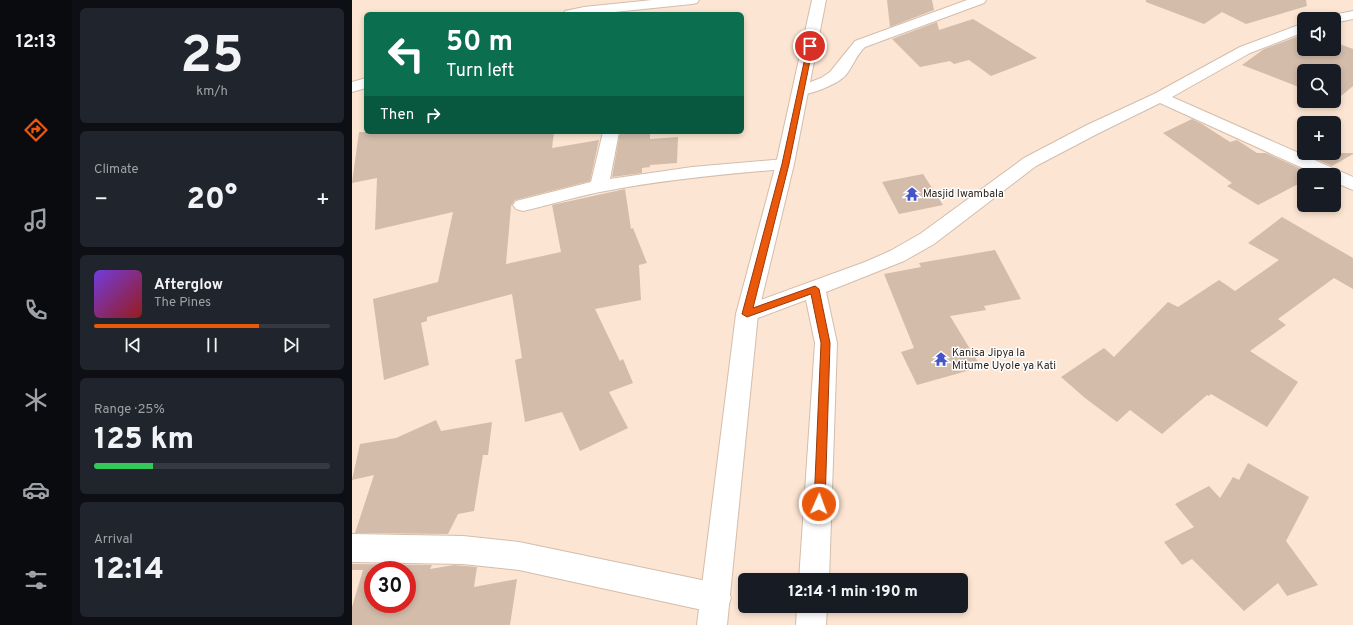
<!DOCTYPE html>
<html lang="en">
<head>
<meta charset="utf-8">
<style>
	body { margin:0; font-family:Overpass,sans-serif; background:#20242c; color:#f1f3f6; height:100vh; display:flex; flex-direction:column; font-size:15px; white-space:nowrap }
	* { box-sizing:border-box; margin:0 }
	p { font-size:13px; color:#9ea1a6 }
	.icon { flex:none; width:22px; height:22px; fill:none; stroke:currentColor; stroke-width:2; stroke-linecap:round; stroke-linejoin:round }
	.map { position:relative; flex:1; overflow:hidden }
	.side { display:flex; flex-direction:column; gap:8px; padding:8px; background:#0d0f14; width:280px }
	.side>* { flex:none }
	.guide { position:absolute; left:12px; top:12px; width:380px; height:122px; border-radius:6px; box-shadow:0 2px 6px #0003; background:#0b6e4f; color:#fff; overflow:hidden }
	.fabs { position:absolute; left:945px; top:12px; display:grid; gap:8px }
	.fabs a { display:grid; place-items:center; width:44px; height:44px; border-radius:6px; background:#171b24; box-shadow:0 2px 6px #0003; font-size:20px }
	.speed { position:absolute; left:12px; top:561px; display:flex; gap:8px; font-size:20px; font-weight:700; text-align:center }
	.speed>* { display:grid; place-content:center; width:52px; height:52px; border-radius:50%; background:#171b24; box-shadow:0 2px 6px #0003; line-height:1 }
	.speed .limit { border:6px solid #d22; background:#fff; color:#111 }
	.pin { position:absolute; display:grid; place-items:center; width:34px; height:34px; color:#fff; margin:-17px; border:2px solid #fff; border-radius:50%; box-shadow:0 1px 4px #0007 }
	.me { position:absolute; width:44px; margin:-22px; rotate:2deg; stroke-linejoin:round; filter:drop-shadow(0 0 3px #0008) }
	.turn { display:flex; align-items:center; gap:14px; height:84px; padding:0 16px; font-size:18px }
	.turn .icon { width:52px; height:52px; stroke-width:2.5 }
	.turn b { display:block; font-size:28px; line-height:34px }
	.then { display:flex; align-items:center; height:38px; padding:0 16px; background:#0003; gap:8px; font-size:15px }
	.big { font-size:30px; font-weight:800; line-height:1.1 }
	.side .widget { flex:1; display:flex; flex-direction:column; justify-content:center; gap:6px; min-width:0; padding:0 14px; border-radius:6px; background:#20242c }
	.side .dial { align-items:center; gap:0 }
	.dial b { font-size:52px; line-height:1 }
	.song { display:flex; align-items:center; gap:12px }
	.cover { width:48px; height:48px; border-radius:6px; background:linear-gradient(135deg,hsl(260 70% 55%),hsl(0 70% 35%)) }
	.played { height:4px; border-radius:2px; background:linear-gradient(90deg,#ea580c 70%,#363941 70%) }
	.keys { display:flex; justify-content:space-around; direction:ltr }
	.heat { display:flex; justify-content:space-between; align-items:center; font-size:22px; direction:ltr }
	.charge { height:6px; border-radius:3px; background:linear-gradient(90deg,#34c759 25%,#363941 0) }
	.trip { position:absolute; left:386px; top:573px; width:230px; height:40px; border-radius:6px; background:#171b24; box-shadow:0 2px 6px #0003; font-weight:800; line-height:40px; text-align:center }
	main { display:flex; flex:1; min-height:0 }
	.tabs { display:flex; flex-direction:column; width:72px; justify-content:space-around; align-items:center; background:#090b0e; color:#9ea1a6 }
	.tabs .icon { width:28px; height:28px }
	.tabs .on { color:#ea580c }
	.tabs b { font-size:18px; color:#f1f3f6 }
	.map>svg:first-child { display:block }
	.building { fill:#d3bcaa; fill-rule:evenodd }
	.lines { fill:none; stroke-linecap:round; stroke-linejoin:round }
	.street-casing { stroke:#d4bdab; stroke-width:2 }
	.highway-casing { stroke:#d4bdab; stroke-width:2 }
	.street { fill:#fff; fill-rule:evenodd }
	.highway { fill:#fff; fill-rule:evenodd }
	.route { fill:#ea580c; stroke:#983908 }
	.labels { text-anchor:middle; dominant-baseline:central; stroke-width:3; stroke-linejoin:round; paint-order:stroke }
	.poi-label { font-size:11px; fill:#281f18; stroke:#fff; text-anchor:start }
</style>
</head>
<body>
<main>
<nav class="tabs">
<b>12:13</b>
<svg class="icon on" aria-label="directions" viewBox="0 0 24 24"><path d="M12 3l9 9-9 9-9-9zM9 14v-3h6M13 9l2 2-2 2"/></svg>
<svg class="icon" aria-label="music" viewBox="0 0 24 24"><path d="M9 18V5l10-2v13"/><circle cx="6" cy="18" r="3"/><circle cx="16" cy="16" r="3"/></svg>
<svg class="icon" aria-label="phone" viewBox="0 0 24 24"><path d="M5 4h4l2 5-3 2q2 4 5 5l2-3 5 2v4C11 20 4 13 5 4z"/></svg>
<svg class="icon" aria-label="climate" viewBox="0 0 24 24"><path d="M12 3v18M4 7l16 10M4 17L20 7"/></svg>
<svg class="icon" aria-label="car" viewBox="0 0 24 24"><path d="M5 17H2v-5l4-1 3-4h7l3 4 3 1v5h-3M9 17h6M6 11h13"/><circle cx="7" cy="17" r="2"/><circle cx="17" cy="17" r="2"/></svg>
<svg class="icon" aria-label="filters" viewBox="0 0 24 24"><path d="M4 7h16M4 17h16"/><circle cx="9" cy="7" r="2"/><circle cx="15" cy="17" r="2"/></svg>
</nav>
<section class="side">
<div class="widget dial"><b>25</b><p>km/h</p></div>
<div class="widget"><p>Climate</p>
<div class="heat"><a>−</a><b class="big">20°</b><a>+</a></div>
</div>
<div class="widget">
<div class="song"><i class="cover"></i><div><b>Afterglow</b><p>The Pines</p></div></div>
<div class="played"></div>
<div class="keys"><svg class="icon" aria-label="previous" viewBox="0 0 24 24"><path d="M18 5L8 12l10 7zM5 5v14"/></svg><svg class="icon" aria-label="pause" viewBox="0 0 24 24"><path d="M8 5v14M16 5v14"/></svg><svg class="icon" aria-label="next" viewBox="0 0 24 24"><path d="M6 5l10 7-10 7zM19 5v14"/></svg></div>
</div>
<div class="widget"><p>Range · 25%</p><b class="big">125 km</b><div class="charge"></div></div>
<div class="widget"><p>Arrival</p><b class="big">12:14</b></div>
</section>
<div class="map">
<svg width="1001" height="625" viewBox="0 0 1001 625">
	<rect width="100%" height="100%" fill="#fce5d2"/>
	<g class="building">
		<polygon points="535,0 580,0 582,10 538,27"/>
		<polygon points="794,0 954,0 955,6 894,24 870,12 852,24 794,2"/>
		<polygon points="621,19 685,58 639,76 617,60 602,64 598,61 568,67 540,39 585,22 587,30"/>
		<polygon points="952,34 952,49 982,49 982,42 1001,49 1001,86 983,101 982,101 982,71 952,71 952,89 890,65 912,49"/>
		<polygon points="840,119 850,124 878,142 885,140 905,153 914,153 962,175 952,175 952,181 906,205 875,186 880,183 811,133"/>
		<polygon points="7,132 202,132 200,148 247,140 238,181 163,200 159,206 154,264 209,252 200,205 273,189 279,229 281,228 295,263 287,265 289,300 243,309 268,361 271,359 281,383 257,392 276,428 228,451 210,412 173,422 163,360 170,358 160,294 75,317 75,321 69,323 77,365 32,380 21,299 86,282 101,212 23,230 25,178 0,183"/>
		<polygon points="268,132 298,132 298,139 326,137 325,163 298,165 298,167 290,168 290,173 260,177"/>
		<polygon points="950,153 1001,153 1001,154 980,166"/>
		<polygon points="571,174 591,205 547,214 530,182"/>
		<polygon points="930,217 1001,258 1001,289 982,278 926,319 934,325 898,351 946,382 915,427 859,394 857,396 855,395 810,434 778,410 765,422 733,398 709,377 752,348 762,357 816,302 826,307 867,280 883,291 927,260 896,243"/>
		<polygon points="643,250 669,299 632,306 634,310 598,316 629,367 565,385 549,352 562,348 532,274 569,267 567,263"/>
		<polygon points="84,420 89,431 140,422 136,455 131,455 122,511 106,514 96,534 3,533 22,475 0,480 8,444 44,438"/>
		<polygon points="896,463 957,497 934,541 966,585 935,596 926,583 892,611 840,559 830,565 812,542 842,527 823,504 857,486 868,498 881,477 887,480"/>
		<path d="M 0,564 L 80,565 L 78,569 L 102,565 L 125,567 L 122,587 L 165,579 L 158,625 L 0,625 L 0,607 L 11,570 L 0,570 ZM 21,570 L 55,570 L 55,604 L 21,604 Z"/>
	</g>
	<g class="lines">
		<defs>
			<g id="street">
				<polygon points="300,0 347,0 345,3 340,4 243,14 211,14 213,11 232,7"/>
				<path d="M 615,0 L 634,0 L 632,3 L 513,47 C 504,55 501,67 493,76 C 484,85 455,97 443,94 L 441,91 L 443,88 L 469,78 L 478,72 L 503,41 Z"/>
				<polygon points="1001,11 1001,19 982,23 982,19 974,19 976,16"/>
				<polygon points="952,23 952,32 898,53 820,97 1001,177 1001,190 982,182 982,175 966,175 808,103 747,133 684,166 582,244 552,261 474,292 485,343 477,580 447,580 463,343 454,300 395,322 387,320 384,314 387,308 513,262 538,251 568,234 672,158 735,125 802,94 888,47"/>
				<polygon points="14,78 14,88 0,92 0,82"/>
				<path d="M 251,132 L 267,132 L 258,179 L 340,167 L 433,159 L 439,160 L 442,164 L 439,168 L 433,169 C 371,174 309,180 248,192 C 222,197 197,205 171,211 L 164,209 L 161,205 L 164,201 L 239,182 Z"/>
				<polygon points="0,534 111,536 167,542 364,583 375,587 379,598 375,609 364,613 167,570 111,564 0,562"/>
				<polygon points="445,606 475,606 474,625 444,625"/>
			</g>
			<polygon id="highway" points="460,0 474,0 442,164 406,314 375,625 345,625 384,314 424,164"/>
		</defs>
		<use href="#street" class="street-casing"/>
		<use href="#highway" class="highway-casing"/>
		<use href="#street" class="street"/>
		<use href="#highway" class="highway"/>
	</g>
	<polygon class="route" points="456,44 461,46 437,164 401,308 463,286 467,289 478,343 473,504 471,508 467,509 463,508 462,504 469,343 459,294 395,317 390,314 430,164"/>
	<defs>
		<symbol id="temple-bare" viewBox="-9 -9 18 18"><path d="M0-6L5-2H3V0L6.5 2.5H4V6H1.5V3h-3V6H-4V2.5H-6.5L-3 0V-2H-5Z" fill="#4555c9" stroke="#fff" stroke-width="2.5" paint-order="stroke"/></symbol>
	</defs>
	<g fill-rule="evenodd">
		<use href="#temple-bare" x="550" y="184" width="20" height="20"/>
		<use href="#temple-bare" x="579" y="349" width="20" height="20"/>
	</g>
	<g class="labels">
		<g class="poi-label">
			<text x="571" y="194">Masjid Iwambala</text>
			<text x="600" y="353">Kanisa Jipya la<tspan x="600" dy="13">Mitume Uyole ya Kati</tspan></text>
		</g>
	</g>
</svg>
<div class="fabs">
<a><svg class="icon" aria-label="sound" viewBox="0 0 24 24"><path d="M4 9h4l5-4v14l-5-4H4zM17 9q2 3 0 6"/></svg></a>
<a><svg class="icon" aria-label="search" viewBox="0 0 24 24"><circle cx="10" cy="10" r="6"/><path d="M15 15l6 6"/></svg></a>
<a>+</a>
<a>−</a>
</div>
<div class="speed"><div class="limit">30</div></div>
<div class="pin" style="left:458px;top:46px;background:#d93025"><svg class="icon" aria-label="arrive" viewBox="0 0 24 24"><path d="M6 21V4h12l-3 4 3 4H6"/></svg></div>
<svg class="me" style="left:467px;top:504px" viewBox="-20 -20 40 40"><circle r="17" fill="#ea580c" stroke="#fff" stroke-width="3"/><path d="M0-11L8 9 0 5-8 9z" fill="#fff"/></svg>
<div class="trip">12:14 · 1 min · 190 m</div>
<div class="guide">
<div class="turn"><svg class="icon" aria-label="left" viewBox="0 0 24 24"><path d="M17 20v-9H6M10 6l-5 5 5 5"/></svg><div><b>50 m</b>Turn left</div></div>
<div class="then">Then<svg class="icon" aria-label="right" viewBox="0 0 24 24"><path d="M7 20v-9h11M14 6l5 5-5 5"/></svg></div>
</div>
</div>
</main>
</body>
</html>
